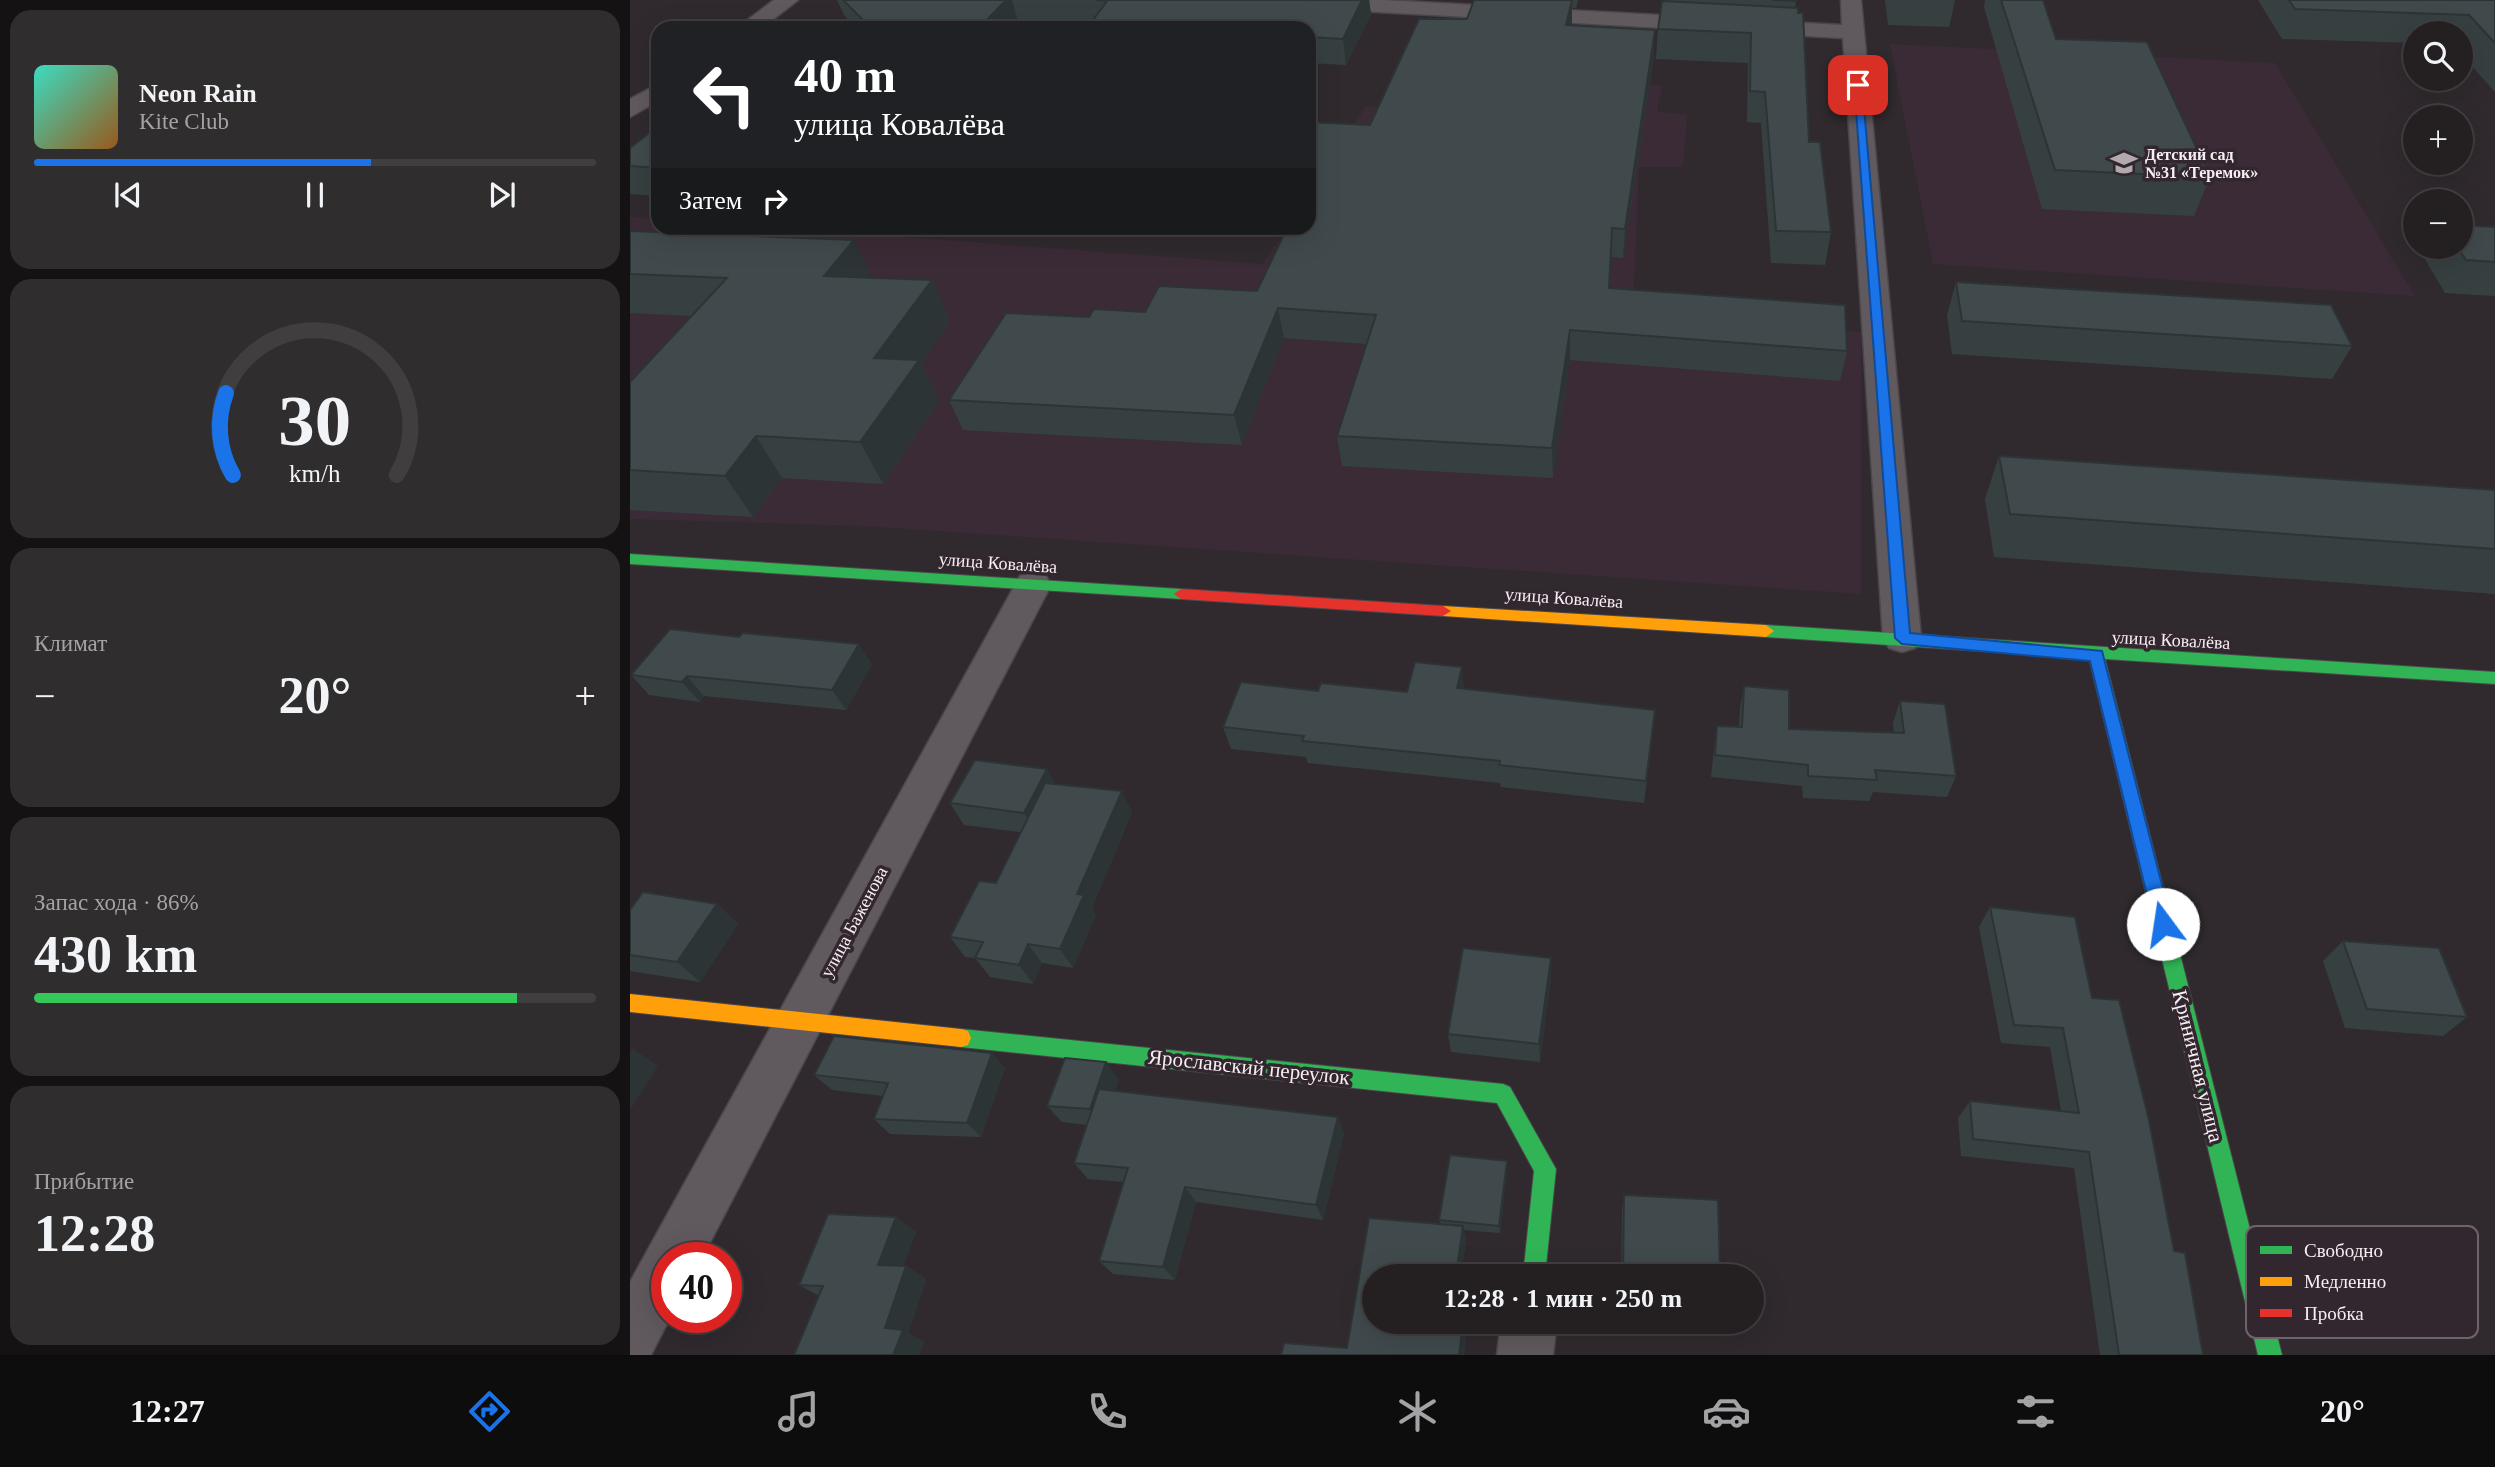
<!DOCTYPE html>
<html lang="ru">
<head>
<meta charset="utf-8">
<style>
	body { margin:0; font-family:"Times New Roman",serif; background:#302d2f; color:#f1f3f6; height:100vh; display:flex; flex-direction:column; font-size:26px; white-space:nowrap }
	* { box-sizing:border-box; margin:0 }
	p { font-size:23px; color:#a3a3a5 }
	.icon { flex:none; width:38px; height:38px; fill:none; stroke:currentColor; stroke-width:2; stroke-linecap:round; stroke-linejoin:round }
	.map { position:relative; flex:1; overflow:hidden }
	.details { display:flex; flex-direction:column; gap:10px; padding:10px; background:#141213; width:630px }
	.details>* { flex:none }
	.top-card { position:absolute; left:21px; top:21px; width:665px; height:214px; border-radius:21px; box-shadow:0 7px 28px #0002,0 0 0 2px #413e40; background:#202124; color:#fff; overflow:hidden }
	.buttons { position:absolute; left:1773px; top:21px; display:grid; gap:14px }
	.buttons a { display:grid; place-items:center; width:70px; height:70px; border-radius:50%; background:#242022; box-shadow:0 7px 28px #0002,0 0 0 2px #413e40; font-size:35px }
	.speed { position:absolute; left:21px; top:1242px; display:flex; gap:14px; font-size:35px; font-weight:700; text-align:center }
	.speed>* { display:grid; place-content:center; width:91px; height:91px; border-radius:50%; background:#242022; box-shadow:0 7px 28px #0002,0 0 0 2px #413e40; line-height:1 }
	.speed .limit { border:10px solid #d22; background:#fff; color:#111 }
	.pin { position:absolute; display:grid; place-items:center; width:60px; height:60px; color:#fff; margin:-30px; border-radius:14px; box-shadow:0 4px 10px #0006 }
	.me { position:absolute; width:77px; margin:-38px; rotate:346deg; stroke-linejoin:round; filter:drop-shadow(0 0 5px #0008) }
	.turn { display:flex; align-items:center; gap:24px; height:147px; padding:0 28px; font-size:32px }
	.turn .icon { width:91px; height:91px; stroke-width:2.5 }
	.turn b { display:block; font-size:49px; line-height:60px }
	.then { display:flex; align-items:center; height:66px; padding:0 28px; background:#0003; gap:14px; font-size:26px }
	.big { font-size:52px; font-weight:700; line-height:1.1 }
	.details .tile { flex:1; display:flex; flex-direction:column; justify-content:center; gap:10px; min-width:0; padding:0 24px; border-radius:21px; background:#302d2f }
	.details .dial { align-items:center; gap:0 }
	.dial svg { height:182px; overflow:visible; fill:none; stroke:#413e40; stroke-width:7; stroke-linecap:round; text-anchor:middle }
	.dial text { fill:#f1f3f6; stroke:none }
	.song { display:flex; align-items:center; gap:21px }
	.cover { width:84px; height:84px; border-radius:10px; background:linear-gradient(135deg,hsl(170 70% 55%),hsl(30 70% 35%)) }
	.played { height:7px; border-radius:4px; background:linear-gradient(90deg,#1a73e8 60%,#413e40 60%) }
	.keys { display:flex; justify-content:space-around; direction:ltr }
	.heat { display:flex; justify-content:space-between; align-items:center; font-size:38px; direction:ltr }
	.charge { height:10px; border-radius:5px; background:linear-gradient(90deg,#34c759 86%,#413e40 0) }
	.trip { position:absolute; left:732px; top:1264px; width:402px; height:70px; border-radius:35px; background:#242022; box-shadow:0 7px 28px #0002,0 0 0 2px #413e40; font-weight:700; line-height:70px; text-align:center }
	.tab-bar { display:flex; height:112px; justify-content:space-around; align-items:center; background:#0e0d0e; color:#a3a3a5 }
	.tab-bar .icon { width:49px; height:49px }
	.tab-bar .selected { color:#1a73e8 }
	.tab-bar b { font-size:32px; color:#f1f3f6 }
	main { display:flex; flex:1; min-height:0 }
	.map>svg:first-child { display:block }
	.built { fill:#3b2b36 }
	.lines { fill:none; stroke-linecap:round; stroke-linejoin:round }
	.street-casing { stroke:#4b464a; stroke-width:3 }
	.fast-casing { stroke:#4b464a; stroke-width:2 }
	.slow-casing { stroke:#4b464a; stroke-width:2 }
	.jam-casing { stroke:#4b464a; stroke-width:2 }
	.street { fill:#60595e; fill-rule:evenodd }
	.fast { fill:#30b455; fill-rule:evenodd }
	.slow { fill:#ff9f0a; fill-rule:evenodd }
	.jam { fill:#e5322d; fill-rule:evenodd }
	.wall { fill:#374041 }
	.shaded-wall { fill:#2d3435 }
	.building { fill:#404a4c; stroke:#2d3435; stroke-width:2 }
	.route { fill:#1a73e8; stroke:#114b97; stroke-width:2 }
	.labels { text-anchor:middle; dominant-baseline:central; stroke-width:7; stroke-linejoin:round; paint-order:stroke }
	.far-poi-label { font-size:16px; font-weight:bold; fill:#f7eef3; stroke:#33272f; text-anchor:start }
	.street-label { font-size:18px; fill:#f7eef3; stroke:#33272f }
	.near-street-label { font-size:21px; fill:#f7eef3; stroke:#33272f }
	.key { fill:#33272f; stroke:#6e636a; stroke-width:2 }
	.key-label { font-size:19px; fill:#f7eef3 }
</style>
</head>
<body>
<main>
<section class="details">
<div class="tile">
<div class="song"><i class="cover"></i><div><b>Neon Rain</b><p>Kite Club</p></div></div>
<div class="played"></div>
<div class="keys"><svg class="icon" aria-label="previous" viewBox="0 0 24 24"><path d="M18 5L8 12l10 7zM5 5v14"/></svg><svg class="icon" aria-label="pause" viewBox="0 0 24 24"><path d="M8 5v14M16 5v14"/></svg><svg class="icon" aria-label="next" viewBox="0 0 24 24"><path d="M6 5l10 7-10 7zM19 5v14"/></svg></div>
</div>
<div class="tile dial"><svg viewBox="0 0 100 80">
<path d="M14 69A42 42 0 1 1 86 69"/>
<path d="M14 69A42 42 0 0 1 11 33" stroke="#1a73e8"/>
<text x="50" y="56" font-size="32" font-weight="700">30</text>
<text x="50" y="72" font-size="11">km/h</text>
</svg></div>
<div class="tile"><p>Климат</p>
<div class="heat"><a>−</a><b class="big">20°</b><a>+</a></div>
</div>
<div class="tile"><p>Запас хода · 86%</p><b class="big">430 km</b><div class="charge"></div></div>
<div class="tile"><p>Прибытие</p><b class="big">12:28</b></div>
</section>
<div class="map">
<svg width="1865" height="1355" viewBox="0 0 1865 1355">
	<rect width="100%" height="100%" fill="#302a2e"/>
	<g class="built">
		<polygon points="1260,44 1645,63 1785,296 1303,264"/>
		<polygon points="961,80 1032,86 1027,112 1057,115 1053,167 1009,167 1003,312 1231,332 1231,594 234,526 0,519 0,217 28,219 28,228 154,228 633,264 657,228 679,228 679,193 736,106 951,118"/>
	</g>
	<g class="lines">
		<defs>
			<g id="street">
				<polygon points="144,0 168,0 132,28 107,28"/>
				<polygon points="629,0 753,0 1212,25 1211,0 1231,0 1291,638 1285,648 1272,652 1259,648 1253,638 1213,38 639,6"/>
				<polygon points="28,84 28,101 0,117 0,99"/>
				<polygon points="403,572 416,576 421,585 72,1258 37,1258 37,1318 40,1318 21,1355 0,1355 0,1282 385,585 390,576"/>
				<polygon points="871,1321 927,1321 923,1355 867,1355"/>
			</g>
			<g id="fast">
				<polygon points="0,554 551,589 558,594 551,599 0,564"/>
				<polygon points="1136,625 1865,672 1865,684 1475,659 1652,1355 1628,1355 1459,658 1136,637 1128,631"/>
				<polygon points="331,1029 873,1084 880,1087 926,1169 915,1276 893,1276 904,1171 867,1103 331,1047 324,1045 321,1038 324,1031"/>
			</g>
			<g id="slow">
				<polygon points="813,606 1136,625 1144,631 1136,637 813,616 805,611"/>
				<polygon points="0,994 331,1029 338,1031 341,1038 338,1045 331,1047 0,1012"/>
			</g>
			<polygon id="jam" points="551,589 813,606 821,611 813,616 551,599 544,594"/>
		</defs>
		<use href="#street" class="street-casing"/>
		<use href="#fast" class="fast-casing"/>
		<use href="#slow" class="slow-casing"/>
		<use href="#jam" class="jam-casing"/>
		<use href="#street" class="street"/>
		<use href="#fast" class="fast"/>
		<use href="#slow" class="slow"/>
		<use href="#jam" class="jam"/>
	</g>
	<g class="wall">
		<polygon points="207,0 739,0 741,14 716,65 679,63 679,28 459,25 388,21 382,28 226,28 214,15"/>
		<polygon points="844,0 948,0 946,8 942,8 942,25 1024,56 993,258 981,257 980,288 1217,351 1210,381 940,360 923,478 712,466 707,436 737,344 654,338 612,445 333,430 319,400 459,317 515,312 627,291 740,125 837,19"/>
		<polygon points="1033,0 1166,0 1165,8 1179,142 1201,232 1195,265 1141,263 1131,123 1117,122 1118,63 1026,59 1028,29"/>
		<polygon points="1255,0 1325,0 1319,27 1258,25"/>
		<polygon points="1355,0 1413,0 1426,39 1580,177 1564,216 1412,209 1354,7"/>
		<polygon points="1628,0 1865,0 1865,92 1830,53 1830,33 1785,33 1785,43 1652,39"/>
		<polygon points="28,126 28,196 0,194 0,148"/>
		<polygon points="1865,227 1865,296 1815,293 1793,256 1798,247 1830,247"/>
		<polygon points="57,228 148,228 154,237 242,278 302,280 320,321 291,363 309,401 253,484 152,478 123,517 0,510 0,382 61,316 0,313 0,231 51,233"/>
		<polygon points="1326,282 1722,346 1702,379 1322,354 1317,315"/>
		<polygon points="1369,456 1865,490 1865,594 1364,557 1355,499"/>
		<polygon points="242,664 216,710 74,696 70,702 19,695 1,675"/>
		<polygon points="1114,686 1159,729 1264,733 1263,723 1270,701 1326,776 1317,797 1243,792 1239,801 1173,798 1172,786 1081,777 1084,748 1087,726 1109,727 1110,708"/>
		<polygon points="834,689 1023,732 1014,803 871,787 870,783 678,763 676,757 601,749 593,727 688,691 777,692"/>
		<polygon points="425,784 502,812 462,908 466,915 443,968 412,963 403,984 360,977 345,958 335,957 320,937 366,883 391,832 334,825 320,803"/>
		<polygon points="87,904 108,924 70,982 0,971 0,910"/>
		<polygon points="1360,907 1462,998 1544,1251 1573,1355 1470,1355 1444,1168 1331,1156 1328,1118 1340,1101 1431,1111 1420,1047 1371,1043 1349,927"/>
		<polygon points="1713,941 1837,1017 1813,1036 1715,1028 1693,961"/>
		<polygon points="921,977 910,1062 821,1052 818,1034"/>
		<polygon points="362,1053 375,1068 351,1137 260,1134 244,1119 253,1096 202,1090 184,1075"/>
		<polygon points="489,1080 485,1091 708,1117 714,1134 693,1220 566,1202 545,1280 483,1274 469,1261 494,1182 458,1179 444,1163 457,1125 432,1122 417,1106"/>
		<polygon points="820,1155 877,1161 877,1169 870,1233 833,1230 836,1240 831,1276 744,1276 744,1321 838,1321 834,1355 651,1355 654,1343 717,1348 739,1218 811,1224 809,1220"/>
		<polygon points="994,1195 1090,1276 991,1276 992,1210"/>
		<polygon points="266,1217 286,1232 273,1266 276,1266 296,1279 278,1333 294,1342 289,1355 164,1355 189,1296 169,1285"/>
	</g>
	<g class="shaded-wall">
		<polygon points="376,0 382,0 388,21 382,28 349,28"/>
		<polygon points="732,0 739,0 741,14 716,65 713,39"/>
		<polygon points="942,0 942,26 936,25"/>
		<polygon points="1025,30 1024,56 993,258 995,229"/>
		<polygon points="104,228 148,228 154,237 97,235"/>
		<polygon points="224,240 243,280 194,276"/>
		<polygon points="302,280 320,321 291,363 309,401 253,484 230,442 244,358"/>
		<polygon points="648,308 654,338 612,445 604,415"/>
		<polygon points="940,330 940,360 923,478 922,448"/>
		<polygon points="126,436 152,478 123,517 95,476"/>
		<polygon points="229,644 242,664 216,710 202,690"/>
		<polygon points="832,667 834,689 827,688"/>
		<polygon points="57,676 74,696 70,702 52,682"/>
		<polygon points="417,769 429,790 407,834 394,813"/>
		<polygon points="492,791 502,812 462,908 466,915 443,968 430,949 447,894"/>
		<polygon points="87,904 108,924 70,982 47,962"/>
		<polygon points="398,944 412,963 403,984 389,965"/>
		<polygon points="921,958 921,977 910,1062 909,1044"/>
		<polygon points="2,1048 28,1066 0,1110 0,1051"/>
		<polygon points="362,1053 375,1068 351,1137 337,1123"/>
		<polygon points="476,1062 489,1080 473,1126 460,1109"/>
		<polygon points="708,1117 714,1134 693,1220 686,1205"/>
		<polygon points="877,1161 877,1169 870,1233 869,1226"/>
		<polygon points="555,1187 566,1202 545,1280 533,1267"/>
		<polygon points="266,1217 286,1232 269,1278 248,1265"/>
		<polygon points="833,1226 836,1240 831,1276 826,1276"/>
		<polygon points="276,1266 296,1279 278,1333 294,1342 289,1355 263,1355 255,1328"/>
		<polygon points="833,1321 838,1321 834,1355 829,1355"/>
	</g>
	<g class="building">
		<polygon points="213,0 376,0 349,28 241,28"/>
		<polygon points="466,0 732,0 713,39 679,37 679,28 457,28 477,1"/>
		<polygon points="844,0 942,0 936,25 1025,30 995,229 982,228 979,288 1215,305 1217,351 940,330 922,448 707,436 746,315 648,308 604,415 319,400 376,313 459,317 464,309 515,312 529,286 627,291 657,228 679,228 679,122 740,125 789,19 837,19"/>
		<polygon points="1142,0 1166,0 1166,1"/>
		<polygon points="1371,0 1413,0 1426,39 1517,42 1580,177 1425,170"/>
		<polygon points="1659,0 1865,0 1865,43 1839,15 1665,9"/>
		<polygon points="1032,1 1168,8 1168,13 1173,13 1179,142 1190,142 1201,232 1146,231 1135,92 1120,91 1121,33 1028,29"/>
		<polygon points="28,126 28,168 0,166 0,148"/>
		<polygon points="1830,225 1865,227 1865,262 1836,260 1827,247 1830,247"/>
		<polygon points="57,228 104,228 97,235 224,240 194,276 302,280 244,358 289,360 230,442 126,436 95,476 0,470 0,382 97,278 0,274 0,231 51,233"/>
		<polygon points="1326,282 1701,305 1722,346 1332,321"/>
		<polygon points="1369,456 1865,490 1865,549 1380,514"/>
		<polygon points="40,629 109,637 113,633 229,644 202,690 57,676 52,682 1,675"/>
		<polygon points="785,662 832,667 827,688 1025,710 1016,781 869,765 870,761 672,741 674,736 593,727 611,682 688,691 691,683 777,692"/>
		<polygon points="1114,686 1159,690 1159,729 1274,733 1270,701 1315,704 1326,776 1245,770 1247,780 1178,776 1178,765 1085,755 1087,726 1112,727"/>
		<polygon points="345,760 417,769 394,813 320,803"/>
		<polygon points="415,783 492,791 447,894 454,895 430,949 398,944 389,965 345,958 353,942 320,937 349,881 366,883"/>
		<polygon points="13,892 87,904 47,962 0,955 0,910"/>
		<polygon points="1360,907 1445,917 1462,998 1489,1000 1519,1120 1544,1251 1555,1253 1573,1355 1489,1355 1459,1152 1343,1139 1340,1101 1449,1113 1433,1028 1384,1025"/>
		<polygon points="1713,941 1809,948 1837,1017 1737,1009"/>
		<polygon points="833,948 921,958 909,1044 818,1034"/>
		<polygon points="204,1036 362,1053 337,1123 244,1119 258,1083 184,1075"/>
		<polygon points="435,1058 476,1062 460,1109 417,1106"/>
		<polygon points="469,1089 708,1117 686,1205 555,1187 533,1267 469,1261 498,1168 444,1163"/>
		<polygon points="820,1155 877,1161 869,1226 809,1220"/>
		<polygon points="994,1195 1088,1200 1090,1276 993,1276"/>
		<polygon points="198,1214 266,1217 248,1265 276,1266 255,1328 273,1330 263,1355 164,1355 193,1286 169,1285"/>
		<polygon points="739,1218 833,1226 826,1276 744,1276 744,1321 833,1321 829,1355 651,1355 654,1343 717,1348"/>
	</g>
	<polygon class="route" points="1224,83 1232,85 1280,633 1472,651 1542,924 1540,930 1533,933 1526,930 1524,924 1460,661 1272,644 1265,638"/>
	<defs>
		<symbol id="school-bare" viewBox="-9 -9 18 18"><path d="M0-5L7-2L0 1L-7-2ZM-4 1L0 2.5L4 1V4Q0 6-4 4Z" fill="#b1a9ae" stroke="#33272f" stroke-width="2.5" paint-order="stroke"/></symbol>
	</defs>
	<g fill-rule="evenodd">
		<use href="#school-bare" x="1475" y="144" width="38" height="38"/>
	</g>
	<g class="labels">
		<g class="far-poi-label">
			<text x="1515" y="154">Детский сад<tspan x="1515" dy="18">№31 «Теремок»</tspan></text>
		</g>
		<g class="street-label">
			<text transform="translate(368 563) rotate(4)">улица Ковалёва</text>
			<text transform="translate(934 598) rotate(4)">улица Ковалёва</text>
			<text transform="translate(1541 640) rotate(3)">улица Ковалёва</text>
			<text transform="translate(224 922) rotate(-62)">улица Баженова</text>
		</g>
		<g class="near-street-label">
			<text transform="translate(1568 1066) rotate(76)">Криничная улица</text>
			<text transform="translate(619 1067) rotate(6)">Ярославский переулок</text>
		</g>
	</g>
	<rect x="1616" y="1226" width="232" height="112" rx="10" class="key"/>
	<rect x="1630" y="1246" width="32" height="8" fill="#30b455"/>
	<rect x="1630" y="1277" width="32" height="9" fill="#ff9f0a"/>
	<rect x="1630" y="1309" width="32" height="8" fill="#e5322d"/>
	<g class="key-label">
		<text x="1674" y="1257">Свободно</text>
		<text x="1674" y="1288">Медленно</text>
		<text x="1674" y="1320">Пробка</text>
	</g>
</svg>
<div class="buttons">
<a><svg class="icon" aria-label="search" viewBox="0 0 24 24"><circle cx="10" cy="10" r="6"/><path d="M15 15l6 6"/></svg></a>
<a>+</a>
<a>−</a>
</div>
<div class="speed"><div class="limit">40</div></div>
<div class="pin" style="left:1228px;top:85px;background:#d93025"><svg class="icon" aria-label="arrive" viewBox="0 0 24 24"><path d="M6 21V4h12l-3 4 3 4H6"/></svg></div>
<svg class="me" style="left:1533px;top:924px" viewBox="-20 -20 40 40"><circle r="19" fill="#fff"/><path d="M0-13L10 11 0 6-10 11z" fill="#1a73e8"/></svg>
<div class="trip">12:28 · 1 мин · 250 m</div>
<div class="top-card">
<div class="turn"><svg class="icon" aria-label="left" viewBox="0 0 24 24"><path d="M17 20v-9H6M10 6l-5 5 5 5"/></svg><div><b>40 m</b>улица Ковалёва</div></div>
<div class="then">Затем<svg class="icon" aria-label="right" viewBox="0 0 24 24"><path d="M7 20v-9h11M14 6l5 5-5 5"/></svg></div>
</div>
</div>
</main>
<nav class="tab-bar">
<b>12:27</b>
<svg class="icon selected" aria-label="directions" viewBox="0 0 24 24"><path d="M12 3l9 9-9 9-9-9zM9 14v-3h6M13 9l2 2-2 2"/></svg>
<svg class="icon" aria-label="music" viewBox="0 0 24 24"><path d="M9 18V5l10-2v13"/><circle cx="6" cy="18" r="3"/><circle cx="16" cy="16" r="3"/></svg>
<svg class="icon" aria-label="phone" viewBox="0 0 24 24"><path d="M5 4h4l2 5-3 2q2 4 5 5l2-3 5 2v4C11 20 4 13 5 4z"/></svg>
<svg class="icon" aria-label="climate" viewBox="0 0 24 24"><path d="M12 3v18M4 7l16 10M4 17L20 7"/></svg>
<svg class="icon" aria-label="car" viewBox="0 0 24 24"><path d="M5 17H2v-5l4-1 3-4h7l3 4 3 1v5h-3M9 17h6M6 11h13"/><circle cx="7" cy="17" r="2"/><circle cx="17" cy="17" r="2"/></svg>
<svg class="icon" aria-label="filters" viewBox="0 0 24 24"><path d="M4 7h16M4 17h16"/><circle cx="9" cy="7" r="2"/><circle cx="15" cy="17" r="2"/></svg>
<b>20°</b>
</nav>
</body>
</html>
